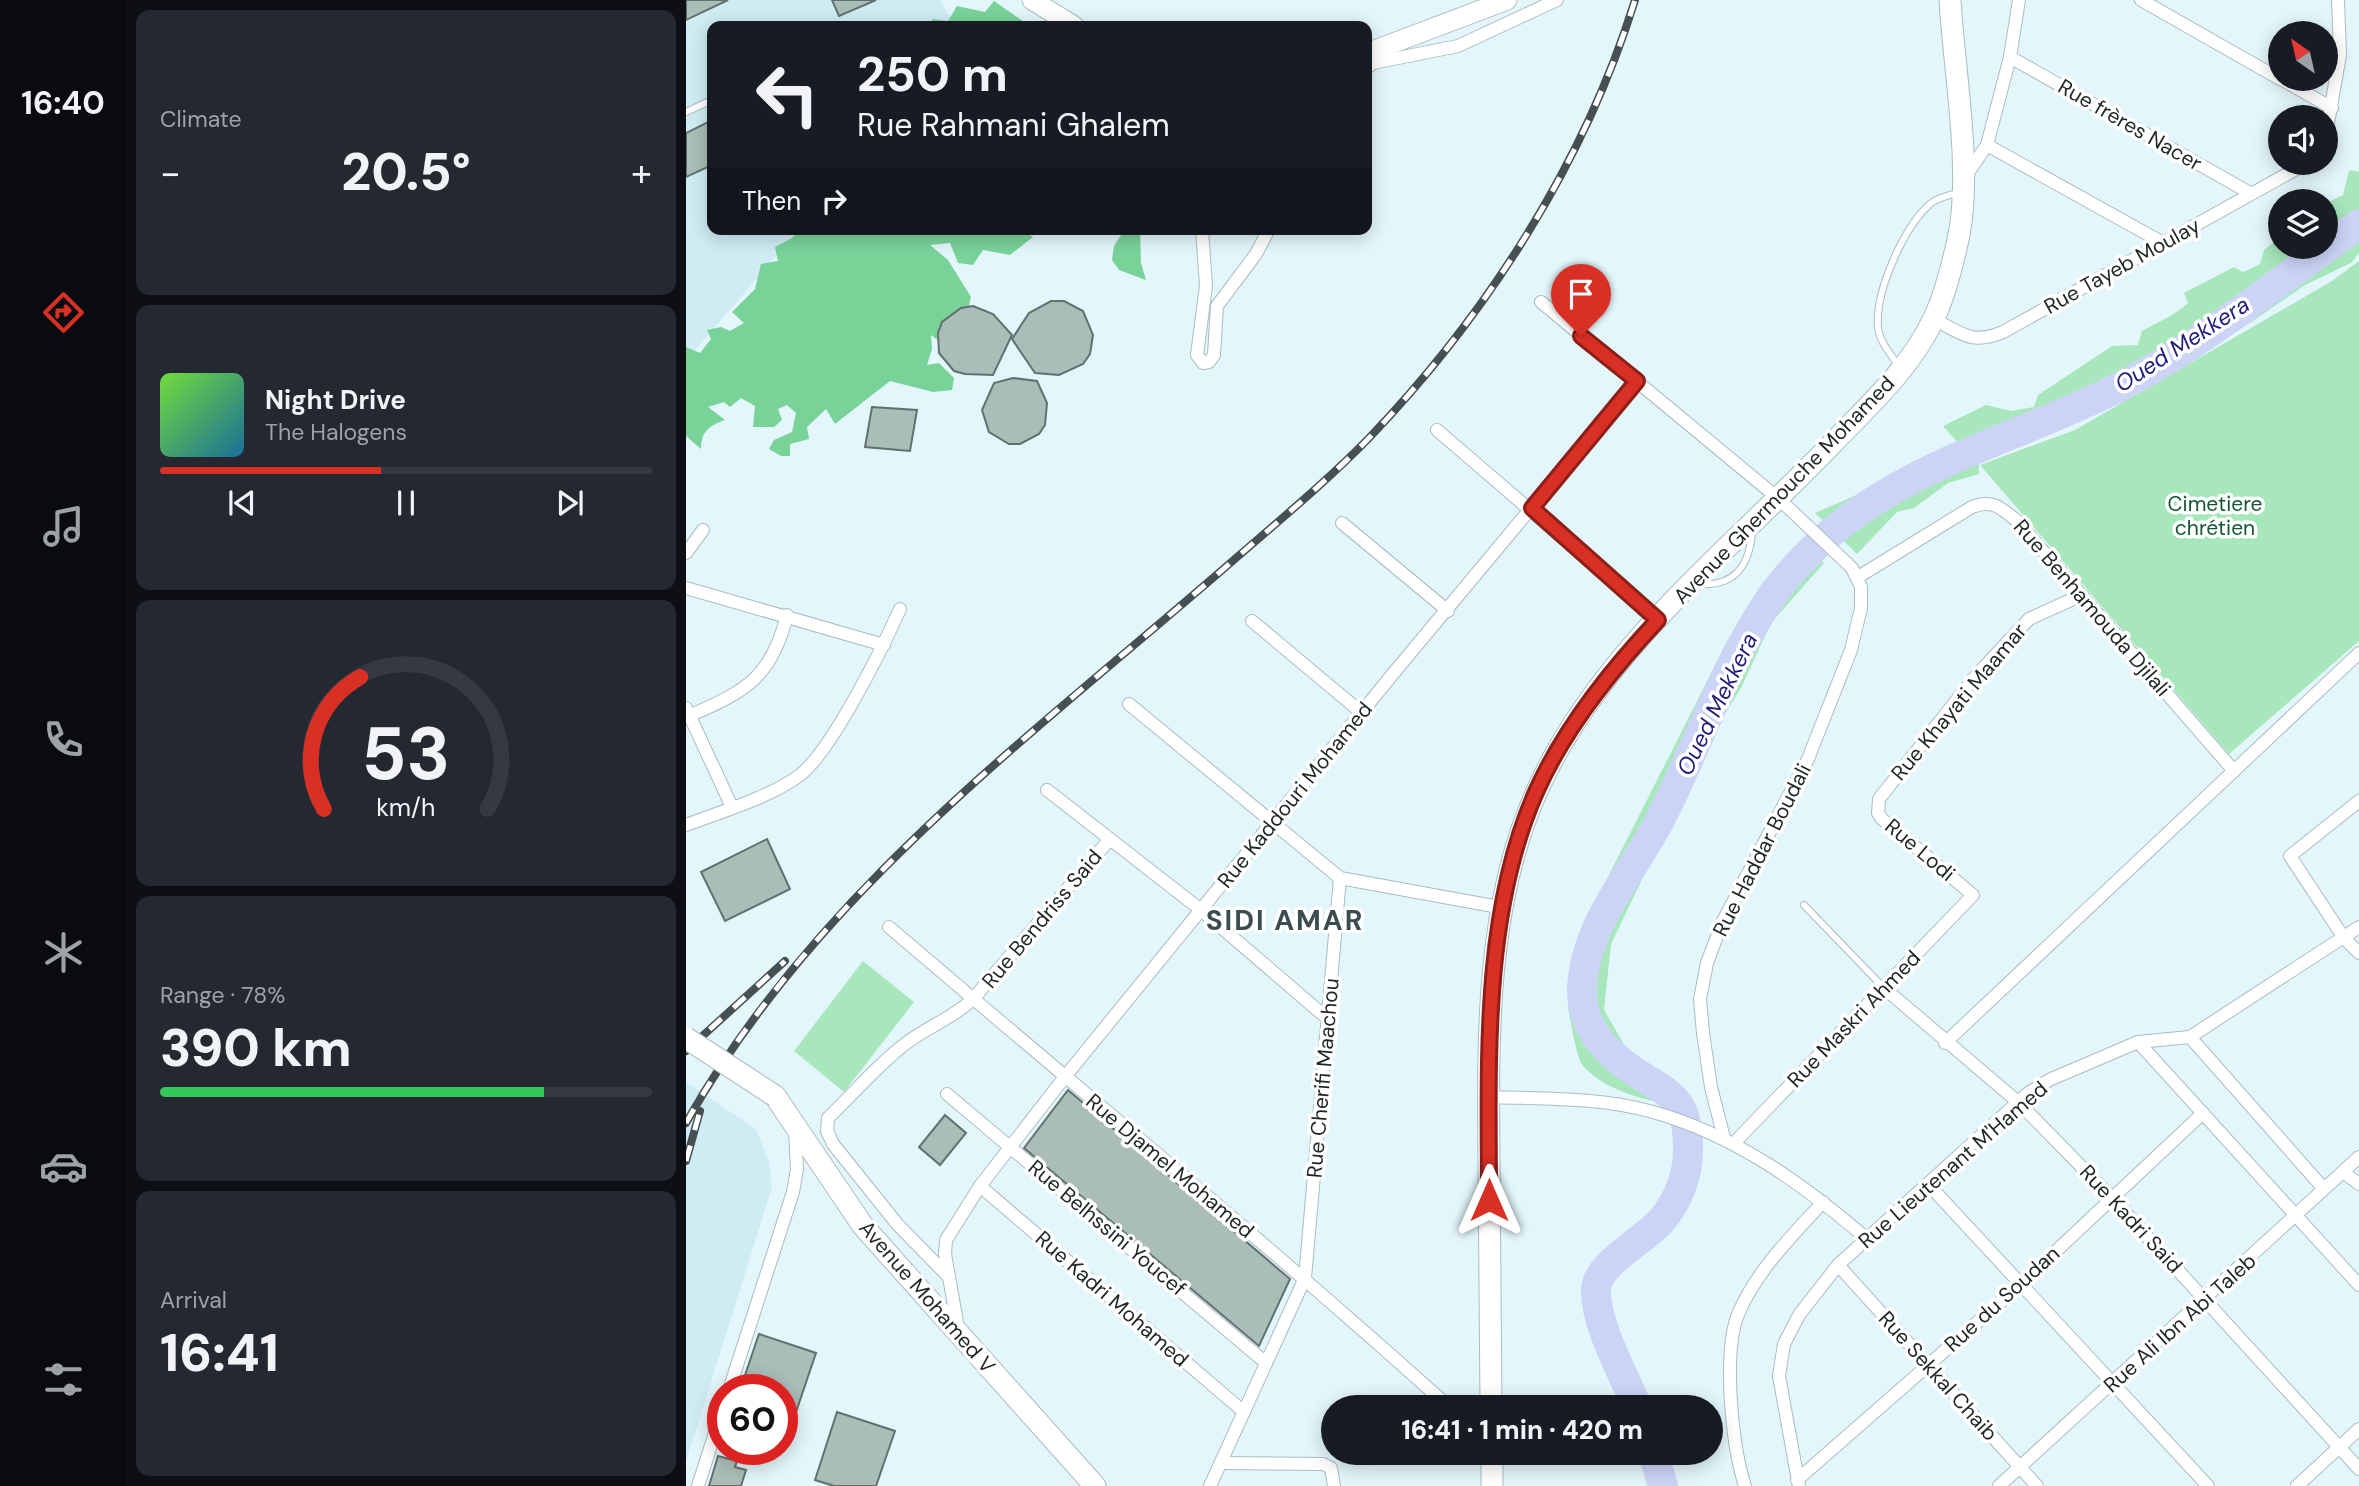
<!DOCTYPE html>
<html lang="en">
<head>
<meta charset="utf-8">
<style>
	body { margin:0; font-family:"DM Sans",sans-serif; background:#242831; color:#f1f3f6; height:100vh; display:flex; flex-direction:column; font-size:26px; white-space:nowrap }
	* { box-sizing:border-box; margin:0 }
	p { font-size:23px; color:#9ea1a6 }
	.icon { flex:none; width:38px; height:38px; fill:none; stroke:currentColor; stroke-width:2; stroke-linecap:round; stroke-linejoin:round }
	.map { position:relative; flex:1; overflow:hidden }
	.sheet { display:flex; flex-direction:column; gap:10px; padding:10px; background:#0d0f14; width:560px }
	.sheet>* { flex:none }
	.guide { position:absolute; left:21px; top:21px; width:665px; height:214px; border-radius:14px; box-shadow:0 4px 18px #0003; background:#171b24; color:#f1f3f6; overflow:hidden }
	.needle { width:46px; rotate:326deg }
	.controls { position:absolute; left:1582px; top:21px; display:grid; gap:14px }
	.controls a { display:grid; place-items:center; width:70px; height:70px; border-radius:50%; background:#171b24; box-shadow:0 4px 18px #0003; font-size:35px }
	.speed { position:absolute; left:21px; top:1374px; display:flex; gap:14px; font-size:35px; font-weight:700; text-align:center }
	.speed>* { display:grid; place-content:center; width:91px; height:91px; border-radius:50%; background:#171b24; box-shadow:0 4px 18px #0003; line-height:1 }
	.speed .limit { border:10px solid #d22; background:#fff; color:#111 }
	.pin { position:absolute; display:grid; place-items:center; width:60px; height:60px; color:#fff; margin:-72px -30px; border-radius:50% 50% 50% 0; rotate:-45deg; box-shadow:0 0 7px #0007 }
	.pin .icon { rotate:45deg }
	.me { position:absolute; width:77px; margin:-38px; rotate:0deg; stroke-linejoin:round; filter:drop-shadow(0 0 5px #0008) }
	.turn { display:flex; align-items:center; gap:24px; height:147px; padding:0 35px; font-size:32px }
	.turn .icon { width:91px; height:91px; stroke-width:2.5 }
	.turn b { display:block; font-size:49px; line-height:60px }
	.then { display:flex; align-items:center; height:66px; padding:0 35px; background:#0003; gap:14px; font-size:26px }
	.big { font-size:52px; font-weight:800; line-height:1.1 }
	.sheet .tile { flex:1; display:flex; flex-direction:column; justify-content:center; gap:10px; min-width:0; padding:0 24px; border-radius:14px; background:#242831 }
	.sheet .dial { align-items:center; gap:0 }
	.dial svg { height:182px; overflow:visible; fill:none; stroke:#363941; stroke-width:7; stroke-linecap:round; text-anchor:middle }
	.dial text { fill:#f1f3f6; stroke:none }
	.song { display:flex; align-items:center; gap:21px }
	.cover { width:84px; height:84px; border-radius:10px; background:linear-gradient(135deg,hsl(100 70% 55%),hsl(200 70% 35%)) }
	.played { height:7px; border-radius:4px; background:linear-gradient(90deg,#d93025 45%,#363941 45%) }
	.keys { display:flex; justify-content:space-around; direction:ltr }
	.heat { display:flex; justify-content:space-between; align-items:center; font-size:38px; direction:ltr }
	.charge { height:10px; border-radius:5px; background:linear-gradient(90deg,#34c759 78%,#363941 0) }
	.trip { position:absolute; left:635px; top:1395px; width:402px; height:70px; border-radius:35px; background:#171b24; box-shadow:0 4px 18px #0003; font-weight:800; line-height:70px; text-align:center }
	main { display:flex; flex:1; min-height:0 }
	.menu { display:flex; flex-direction:column; width:126px; justify-content:space-around; align-items:center; background:#090b0e; color:#9ea1a6 }
	.menu .icon { width:49px; height:49px }
	.menu .current { color:#d93025 }
	.menu b { font-size:32px; color:#f1f3f6 }
	.map>svg:first-child { display:block }
	.built { fill:#cfecf3 }
	.green { fill:#a7e7bb; fill-rule:evenodd }
	.forest { fill:#79d399 }
	.lines { fill:none; stroke-linecap:round; stroke-linejoin:round }
	.river { stroke:#ccd4f6; stroke-width:30 }
	.building { fill:#aabdb9; stroke:#60716e; stroke-width:2 }
	.lane-casing { stroke:#aabcc1; stroke-width:8 }
	.street-casing { stroke:#aabcc1; stroke-width:14 }
	.secondary-casing { stroke:#aabcc1; stroke-width:21 }
	.primary-casing { stroke:#aabcc1; stroke-width:23 }
	.lane { stroke:#fff; stroke-width:6 }
	.street { stroke:#fff; stroke-width:12 }
	.secondary { stroke:#fff; stroke-width:19 }
	.primary { stroke:#fff; stroke-width:21 }
	.rail-casing { stroke:#465052; stroke-width:8 }
	.rail { stroke:#fff; stroke-width:5; stroke-dasharray:16; stroke-linecap:butt }
	.primary-bridge-casing { stroke:#aabcc1; stroke-width:23; stroke-linecap:butt }
	.primary-bridge { stroke:#fff; stroke-width:21 }
	.route-casing { stroke:#8d1f18; stroke-width:18 }
	.route { stroke:#d93025; stroke-width:12 }
	.labels { text-anchor:middle; dominant-baseline:central; stroke-width:7; stroke-linejoin:round; paint-order:stroke }
	.street-label { font-size:21px; fill:#1f2628; stroke:#fff }
	.park-label { font-size:21px; fill:#145732; stroke:#fff }
	.water-label { font-size:23px; font-style:italic; fill:#23207d; stroke:#fff }
	.district-label { font-size:28px; font-weight:bold; letter-spacing:2px; fill:#3c4c50; stroke:#fff }
</style>
</head>
<body>
<main>
<nav class="menu">
<b>16:40</b>
<svg class="icon current" aria-label="directions" viewBox="0 0 24 24"><path d="M12 3l9 9-9 9-9-9zM9 14v-3h6M13 9l2 2-2 2"/></svg>
<svg class="icon" aria-label="music" viewBox="0 0 24 24"><path d="M9 18V5l10-2v13"/><circle cx="6" cy="18" r="3"/><circle cx="16" cy="16" r="3"/></svg>
<svg class="icon" aria-label="phone" viewBox="0 0 24 24"><path d="M5 4h4l2 5-3 2q2 4 5 5l2-3 5 2v4C11 20 4 13 5 4z"/></svg>
<svg class="icon" aria-label="climate" viewBox="0 0 24 24"><path d="M12 3v18M4 7l16 10M4 17L20 7"/></svg>
<svg class="icon" aria-label="car" viewBox="0 0 24 24"><path d="M5 17H2v-5l4-1 3-4h7l3 4 3 1v5h-3M9 17h6M6 11h13"/><circle cx="7" cy="17" r="2"/><circle cx="17" cy="17" r="2"/></svg>
<svg class="icon" aria-label="filters" viewBox="0 0 24 24"><path d="M4 7h16M4 17h16"/><circle cx="9" cy="7" r="2"/><circle cx="15" cy="17" r="2"/></svg>
</nav>
<section class="sheet">
<div class="tile"><p>Climate</p>
<div class="heat"><a>−</a><b class="big">20.5°</b><a>+</a></div>
</div>
<div class="tile">
<div class="song"><i class="cover"></i><div><b>Night Drive</b><p>The Halogens</p></div></div>
<div class="played"></div>
<div class="keys"><svg class="icon" aria-label="previous" viewBox="0 0 24 24"><path d="M18 5L8 12l10 7zM5 5v14"/></svg><svg class="icon" aria-label="pause" viewBox="0 0 24 24"><path d="M8 5v14M16 5v14"/></svg><svg class="icon" aria-label="next" viewBox="0 0 24 24"><path d="M6 5l10 7-10 7zM19 5v14"/></svg></div>
</div>
<div class="tile dial"><svg viewBox="0 0 100 80">
<path d="M14 69A42 42 0 1 1 86 69"/>
<path d="M14 69A42 42 0 0 1 30 11" stroke="#d93025"/>
<text x="50" y="56" font-size="32" font-weight="700">53</text>
<text x="50" y="72" font-size="11">km/h</text>
</svg></div>
<div class="tile"><p>Range · 78%</p><b class="big">390 km</b><div class="charge"></div></div>
<div class="tile"><p>Arrival</p><b class="big">16:41</b></div>
</section>
<div class="map">
<svg width="1673" height="1486" viewBox="0 0 1673 1486">
	<rect width="100%" height="100%" fill="#e3f6fb"/>
	<g class="built">
		<polygon points="0,0 254,0 269,26 26,26 26,229 113,229 0,361"/>
		<polygon points="0,1082 70,1129 83,1162 86,1187 0,1462"/>
	</g>
	<g class="green">
		<path d="M 1663,170 L 1673,172 L 1673,253 L 1665,263 L 1619,285 L 1567,321 L 1458,388 L 1377,429 L 1293,463 L 1293,474 L 1262,483 L 1228,508 L 1211,512 L 1171,554 L 1129,513 L 1203,481 C 1212,470 1258,455 1275,446 L 1257,426 L 1300,405 L 1325,411 L 1348,407 L 1352,395 L 1426,346 L 1452,345 L 1456,331 C 1473,321 1488,316 1502,303 L 1498,293 L 1548,267 L 1557,272 L 1574,264 L 1578,250 L 1594,237 L 1594,247 L 1640,247 L 1640,203 L 1657,195 Z"/>
		<polygon points="1673,261 1673,641 1543,754 1294,465 1389,430 1646,281"/>
		<path d="M 1114,543 L 1119,550 L 1112,559 L 1129,554 L 1138,563 L 1085,623 L 1055,688 L 1025,736 L 925,944 L 918,1010 L 943,1053 L 1002,1109 C 967,1101 922,1094 897,1066 C 890,1057 885,1021 882,1008 L 893,1001 L 884,997 L 887,959 L 893,934 L 1042,640 L 1075,585 ZM 1108,562 L 1110,573 L 1093,593 L 1080,595 L 1083,611 L 1056,641 L 1039,669 L 1031,706 L 1006,741 L 985,782 L 978,821 L 965,849 L 942,864 L 935,896 L 917,903 L 921,928 L 908,943 L 908,925 L 913,904 L 928,894 L 938,862 L 963,845 L 977,806 L 981,777 L 1023,710 L 1035,674 L 1066,618 L 1079,609 L 1076,596 Z"/>
		<polygon points="177,961 228,1002 158,1092 108,1051"/>
	</g>
	<g class="forest">
		<polygon points="308,1 344,26 245,26 246,19 262,21 271,6 299,12"/>
		<path d="M 114,229 L 333,229 L 347,237 L 324,255 L 297,250 L 287,265 L 272,263 L 264,243 L 244,245 L 262,260 L 285,297 L 280,318 L 258,345 L 245,335 L 246,349 L 241,365 L 253,363 L 268,378 L 266,390 L 247,392 L 204,381 L 149,424 L 140,409 L 121,427 L 123,439 L 104,444 L 104,456 L 95,456 L 83,449 L 88,440 L 106,432 L 110,413 L 101,405 L 92,409 L 96,420 L 88,427 L 67,427 L 69,406 L 55,398 L 44,407 L 38,402 L 22,407 L 39,420 C 23,426 15,431 15,449 L 0,436 L 0,347 L 14,353 L 25,339 L 21,330 L 35,327 L 44,331 L 58,323 L 46,312 L 69,289 L 75,264 L 92,261 L 89,247 L 106,238 Z"/>
		<polygon points="426,229 454,229 455,263 460,280 433,270 426,260 428,246 437,232"/>
	</g>
	<g class="lines">
		<g class="river">
			<path d="M 951,1407 C 938,1375 909,1324 910,1290 C 910,1264 959,1240 976,1220 C 991,1202 1002,1176 1002,1152 C 1002,1141 1001,1121 996,1111 C 990,1096 973,1087 960,1079 C 926,1058 896,1033 896,990 C 898,922 950,870 978,812 C 1014,740 1046,647 1095,584 C 1182,475 1300,451 1419,394 C 1506,353 1594,280 1673,224"/>
			<polyline points="967,1452 977,1486"/>
		</g>
	</g>
	<g class="building">
		<polygon points="0,0 42,0 0,20"/>
		<polygon points="146,0 190,0 153,16"/>
		<polygon points="26,120 26,165 0,177 0,133"/>
		<polygon points="365,301 378,301 397,311 407,335 404,354 397,364 373,375 349,373 326,339 343,313"/>
		<polygon points="287,306 307,314 326,335 307,375 279,374 268,371 253,353 252,333 256,322 275,308"/>
		<polygon points="327,378 351,381 361,403 359,425 353,434 334,444 323,444 303,432 296,410 308,383"/>
		<polygon points="186,407 231,410 224,451 179,447"/>
		<polygon points="81,839 104,889 39,921 15,872"/>
		<polygon points="382,1090 604,1279 573,1346 338,1148"/>
		<polygon points="259,1115 280,1133 254,1165 233,1147"/>
		<polygon points="73,1334 130,1353 107,1421 96,1417 96,1390 54,1390"/>
		<polygon points="151,1412 209,1431 190,1486 148,1486 129,1480"/>
		<polygon points="32,1456 51,1461 49,1467 60,1470 55,1486 23,1486"/>
	</g>
	<g class="lines">
		<defs>
			<g id="lane">
				<polyline points="0,112 26,100"/>
				<path d="M 1212,365 C 1204,353 1193,341 1192,327 C 1189,291 1218,227 1244,204 C 1252,197 1265,195 1274,192"/>
				<path d="M 1012,584 C 1049,587 1063,566 1066,533"/>
				<polyline points="1118,905 1198,988"/>
			</g>
			<g id="street">
				<polyline points="1455,0 1594,79"/>
				<polyline points="1324,57 1564,193"/>
				<polyline points="681,68 687,63 772,46 871,0"/>
				<polyline points="1595,79 1646,108"/>
				<polyline points="1640,135 1654,55 1652,0"/>
				<polyline points="1301,145 1479,244"/>
				<polyline points="1279,177 1301,145 1324,57 1333,0"/>
				<polyline points="516,229 520,286 511,355 517,363 523,362 528,355 531,306 570,254 583,229"/>
				<polyline points="855,302 1093,499 1166,568 1175,587 1175,608 1165,650 1122,759 1036,923 1021,963 1014,999 1017,1033 1025,1087 1038,1138"/>
				<path d="M 1248,319 C 1276,334 1286,345 1317,332 L 1621,163"/>
				<polyline points="751,430 972,620"/>
				<polyline points="656,523 762,611"/>
				<polyline points="0,553 17,530"/>
				<path d="M 1172,577 L 1286,507 C 1307,499 1315,508 1331,521 L 1548,771"/>
				<polyline points="0,588 198,645"/>
				<polyline points="566,621 676,713"/>
				<polyline points="443,704 654,878 818,908"/>
				<polyline points="0,708 46,807"/>
				<path d="M 5,715 C 61,691 86,676 101,615"/>
				<polyline points="361,790 515,910 642,1019"/>
				<polyline points="1673,801 1604,856 1658,938 1673,953"/>
				<path d="M 0,825 C 34,812 85,797 114,775 C 146,750 196,649 214,609"/>
				<path d="M 203,927 C 390,1087 580,1242 763,1407"/>
				<polyline points="1198,988 1332,1102 1427,1199 1673,1469"/>
				<polyline points="1504,1037 1638,1189"/>
				<polyline points="1452,1042 1673,1285"/>
				<polyline points="1259,1043 1673,653"/>
				<polyline points="261,1094 580,1363"/>
				<path d="M 803,1097 C 857,1099 915,1097 967,1112 C 1049,1135 1117,1184 1181,1239"/>
				<polyline points="1048,1143 1287,895 1196,819 1192,813 1193,799 1288,678 1343,619 1396,595"/>
				<polyline points="1657,1172 1673,1184"/>
				<polyline points="1242,1184 1522,1486"/>
				<polyline points="294,1186 558,1412"/>
				<polyline points="1152,1265 1351,1486"/>
				<path d="M 263,1277 L 212,1225 L 147,1144 L 141,1131 L 142,1118 C 166,1095 188,1069 214,1048 C 237,1028 265,1020 287,999 L 424,839"/>
				<polyline points="272,1328 259,1254 260,1240 294,1186 378,1078 706,675 951,381"/>
				<polyline points="43,1390 107,1192 111,1169 109,1131"/>
				<polyline points="535,1463 637,1464 645,1468 648,1486"/>
				<polyline points="1111,1480 1335,1284 1517,1113"/>
				<polyline points="12,1486 37,1408"/>
				<polyline points="524,1486 619,1278 654,878"/>
				<path d="M 1059,1486 C 1046,1446 1036,1350 1053,1312 C 1072,1269 1106,1236 1137,1202"/>
				<polyline points="1113,1486 1093,1376 1098,1344 1113,1315 1152,1265 1341,1094 1363,1080 1452,1042 1504,1037 1673,927"/>
				<polyline points="1313,1486 1673,1157"/>
				<polyline points="1611,1486 1673,1429"/>
			</g>
			<g id="secondary">
				<polyline points="346,0 388,26"/>
				<polyline points="681,53 821,0"/>
			</g>
			<g id="primary">
				<polyline points="89,1096 177,1226 409,1486"/>
				<path d="M 805,1407 C 804,1326 804,1244 803,1163 C 802,1041 799,906 851,791 C 913,652 1041,553 1144,446 C 1182,406 1225,368 1248,318 C 1260,293 1267,263 1273,235 C 1286,168 1268,70 1264,0"/>
				<polyline points="806,1452 806,1486"/>
			</g>
		</defs>
		<use href="#lane" class="lane-casing"/>
		<use href="#street" class="street-casing"/>
		<use href="#secondary" class="secondary-casing"/>
		<use href="#primary" class="primary-casing"/>
		<use href="#lane" class="lane"/>
		<use href="#street" class="street"/>
		<use href="#secondary" class="secondary"/>
		<use href="#primary" class="primary"/>
		<defs>
			<g id="rail">
				<polyline points="0,1051 99,961"/>
				<path d="M 0,1123 C 131,890 352,731 550,558 C 595,519 641,481 683,438 C 800,316 899,162 949,0"/>
				<polyline points="0,1161 14,1111"/>
			</g>
		</defs>
		<use href="#rail" class="rail-casing"/>
		<use href="#rail" class="rail"/>
		<defs>
			<polyline id="primary-bridge" points="0,1038 89,1096"/>
		</defs>
		<use href="#primary-bridge" class="primary-bridge-casing"/>
		<use href="#primary-bridge" class="primary-bridge"/>
	</g>
	<g class="lines">
		<defs>
			<path id="route" d="M 803,1200 C 803,1068 795,916 850,792 C 878,729 925,670 972,620 L 846,508 L 951,381 L 895,336"/>
		</defs>
		<use href="#route" class="route-casing"/>
		<use href="#route" class="route"/>
	</g>
	<g class="labels">
		<g class="street-label">
			<text transform="translate(1444 125) rotate(30)">Rue frères Nacer</text>
			<text transform="translate(1436 266) rotate(-29)">Rue Tayeb Moulay</text>
			<text transform="translate(1098 490) rotate(-46)">Avenue Ghermouche Mohamed</text>
			<text transform="translate(1406 608) rotate(49)">Rue Benhamouda Djilali</text>
			<text transform="translate(1273 702) rotate(-50)">Rue Khayati Maamar</text>
			<text transform="translate(609 795) rotate(-51)">Rue Kaddouri Mohamed</text>
			<text transform="translate(1076 850) rotate(-63)">Rue Haddar Boudali</text>
			<text transform="translate(1234 850) rotate(40)">Rue Lodi</text>
			<text transform="translate(356 919) rotate(-50)">Rue Bendriss Said</text>
			<text transform="translate(1168 1019) rotate(-46)">Rue Maskri Ahmed</text>
			<text transform="translate(637 1078) rotate(-85)">Rue Cherifi Maachou</text>
			<text transform="translate(1267 1165) rotate(-41)">Rue Lieutenant M'Hamed</text>
			<text transform="translate(484 1166) rotate(40)">Rue Djamel Mohamed</text>
			<text transform="translate(1445 1219) rotate(47)">Rue Kadri Said</text>
			<text transform="translate(421 1228) rotate(40)">Rue Belhssini Youcef</text>
			<text transform="translate(241 1297) rotate(49)">Avenue Mohamed V</text>
			<text transform="translate(426 1299) rotate(41)">Rue Kadri Mohamed</text>
			<text transform="translate(1316 1299) rotate(-42)">Rue du Soudan</text>
			<text transform="translate(1494 1323) rotate(-42)">Rue Ali Ibn Abi Taleb</text>
			<text transform="translate(1252 1376) rotate(48)">Rue Sekkal Chaib</text>
		</g>
		<g class="park-label">
			<text x="1529" y="504">Cimetiere<tspan x="1529" dy="24">chrétien</tspan></text>
		</g>
		<g class="water-label">
			<text transform="translate(1496 344) rotate(-33)">Oued Mekkera</text>
			<text transform="translate(1031 704) rotate(-64)">Oued Mekkera</text>
		</g>
		<g class="district-label">
			<text x="599" y="920">SIDI AMAR</text>
		</g>
	</g>
</svg>
<div class="controls">
<a><svg class="needle" viewBox="-14 -14 28 28"><path d="M0-13l5 13h-10z" fill="#e53935"/><path d="M0 13l5-13h-10z" fill="#9ea1a6"/></svg></a>
<a><svg class="icon" aria-label="sound" viewBox="0 0 24 24"><path d="M4 9h4l5-4v14l-5-4H4zM17 9q2 3 0 6"/></svg></a>
<a><svg class="icon" aria-label="layers" viewBox="0 0 24 24"><path d="M12 4l9 5-9 5-9-5zM3 14l9 5 9-5"/></svg></a>
</div>
<div class="speed"><div class="limit">60</div></div>
<div class="pin" style="left:895px;top:336px;background:#d93025"><svg class="icon" aria-label="arrive" viewBox="0 0 24 24"><path d="M6 21V4h12l-3 4 3 4H6"/></svg></div>
<svg class="me" style="left:803px;top:1200px" viewBox="-20 -20 40 40"><path d="M0-17L14 15 0 8-14 15z" fill="#d93025" stroke="#fff" stroke-width="4"/></svg>
<div class="trip">16:41 · 1 min · 420 m</div>
<div class="guide">
<div class="turn"><svg class="icon" aria-label="left" viewBox="0 0 24 24"><path d="M17 20v-9H6M10 6l-5 5 5 5"/></svg><div><b>250 m</b>Rue Rahmani Ghalem</div></div>
<div class="then">Then<svg class="icon" aria-label="right" viewBox="0 0 24 24"><path d="M7 20v-9h11M14 6l5 5-5 5"/></svg></div>
</div>
</div>
</main>
</body>
</html>
